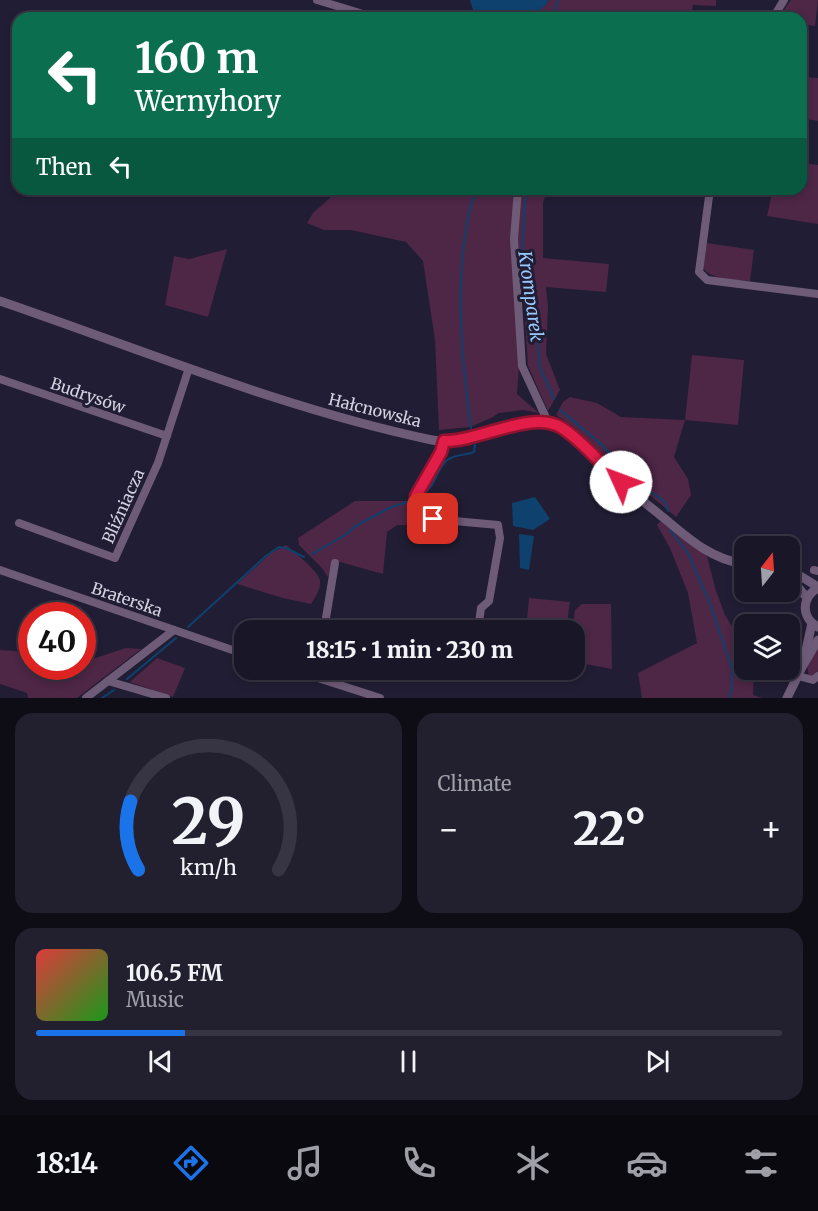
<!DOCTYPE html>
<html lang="en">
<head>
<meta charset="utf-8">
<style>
	body { margin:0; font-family:Merriweather,serif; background:#221f2f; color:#f1f3f6; height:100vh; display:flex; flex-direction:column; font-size:22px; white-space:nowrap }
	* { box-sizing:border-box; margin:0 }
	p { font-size:20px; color:#9f9fa7 }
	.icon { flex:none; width:33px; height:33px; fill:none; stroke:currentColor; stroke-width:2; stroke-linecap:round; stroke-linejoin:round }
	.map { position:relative; height:698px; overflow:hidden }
	.side { display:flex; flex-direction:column; gap:15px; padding:15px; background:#0e0c15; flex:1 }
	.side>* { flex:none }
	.top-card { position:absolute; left:12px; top:12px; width:795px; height:183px; border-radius:18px; box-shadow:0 3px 9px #0003,0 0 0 2px #373544; background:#0b6e4f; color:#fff; overflow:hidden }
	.needle { width:39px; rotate:17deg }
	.buttons { position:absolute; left:734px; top:536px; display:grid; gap:12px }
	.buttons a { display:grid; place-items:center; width:66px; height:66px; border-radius:12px; background:#191627; box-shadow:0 3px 9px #0003,0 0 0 2px #373544; font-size:30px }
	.speed { position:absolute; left:18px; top:602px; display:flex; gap:12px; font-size:30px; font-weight:700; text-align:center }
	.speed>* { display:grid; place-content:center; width:78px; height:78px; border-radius:50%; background:#191627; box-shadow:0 3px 9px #0003,0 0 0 2px #373544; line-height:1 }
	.speed .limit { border:9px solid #d22; background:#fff; color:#111 }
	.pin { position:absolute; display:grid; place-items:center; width:51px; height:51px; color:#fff; margin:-26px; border-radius:12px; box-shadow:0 3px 9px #0006 }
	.me { position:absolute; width:66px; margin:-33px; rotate:313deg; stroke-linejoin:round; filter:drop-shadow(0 0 4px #0008) }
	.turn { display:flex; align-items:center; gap:21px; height:126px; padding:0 24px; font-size:27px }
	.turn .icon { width:78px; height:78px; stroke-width:2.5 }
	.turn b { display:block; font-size:42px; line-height:51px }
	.then { display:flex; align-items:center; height:57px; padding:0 24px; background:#0003; gap:12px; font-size:22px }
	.big { font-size:45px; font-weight:800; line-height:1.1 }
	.side .tile { flex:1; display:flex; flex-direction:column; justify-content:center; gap:9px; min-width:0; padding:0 21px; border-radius:18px; background:#221f2f }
	.side .dial { align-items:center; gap:0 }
	.dial svg { height:156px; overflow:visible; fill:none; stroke:#373544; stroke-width:7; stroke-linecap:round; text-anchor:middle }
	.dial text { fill:#f1f3f6; stroke:none }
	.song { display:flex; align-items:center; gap:18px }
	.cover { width:72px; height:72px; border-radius:9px; background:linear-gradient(135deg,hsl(0 70% 55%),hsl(120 70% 35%)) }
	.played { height:6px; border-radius:3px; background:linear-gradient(90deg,#1a73e8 20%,#373544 20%) }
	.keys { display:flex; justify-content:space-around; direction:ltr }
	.heat { display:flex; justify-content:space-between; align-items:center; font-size:33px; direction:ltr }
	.side .tiles { flex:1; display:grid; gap:15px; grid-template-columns:1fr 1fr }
	.tile:last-child { grid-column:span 2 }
	.trip { position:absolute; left:234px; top:620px; width:351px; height:60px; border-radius:18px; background:#191627; box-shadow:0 3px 9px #0003,0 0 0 2px #373544; font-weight:800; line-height:60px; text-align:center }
	.menu { display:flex; height:96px; justify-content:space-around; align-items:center; background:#0a0910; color:#9f9fa7 }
	.menu .icon { width:42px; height:42px }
	.menu .current { color:#1a73e8 }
	.menu b { font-size:27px; color:#f1f3f6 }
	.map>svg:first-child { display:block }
	.green { fill:#4e2646 }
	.water { fill:#0e416d }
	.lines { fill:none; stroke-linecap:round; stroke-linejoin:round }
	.stream { stroke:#0e416d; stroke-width:2 }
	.minor { stroke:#6e5b78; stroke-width:8 }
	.tertiary { stroke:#6e5b78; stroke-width:9 }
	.route-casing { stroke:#92132f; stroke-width:15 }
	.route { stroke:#e11d48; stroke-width:10 }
	.labels { text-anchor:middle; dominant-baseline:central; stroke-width:6; stroke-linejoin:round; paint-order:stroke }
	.street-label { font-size:16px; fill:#d5d3e2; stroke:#211d34 }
	.water-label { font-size:18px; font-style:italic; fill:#99c9fb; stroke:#211d34 }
</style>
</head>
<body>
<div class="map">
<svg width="818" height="698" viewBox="0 0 818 698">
	<rect width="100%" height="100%" fill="#211d34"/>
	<g class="green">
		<polygon points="549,0 716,0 716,6 693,5 691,18 528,18 545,5"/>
		<polygon points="791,0 818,0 815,26 801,24 801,18 778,18"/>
		<polygon points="801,77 818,78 818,121 801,118"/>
		<polygon points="801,163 818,165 818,224 767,216 773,189 801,189"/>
		<polygon points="340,189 548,189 543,202 543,258 609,264 606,292 546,287 548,306 546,354 560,390 548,411 528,366 523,290 516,282 519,367 517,394 539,413 523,410 499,413 491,418 470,427 439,430 435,340 423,261 406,242 351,230 324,230 307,223 313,213"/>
		<path d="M 707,243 L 754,250 L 750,281 C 735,279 713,281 703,268 Z"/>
		<polygon points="227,249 208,317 165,305 174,256 189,259"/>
		<polygon points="692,355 744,360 738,425 685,420 674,457 688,479 691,495 676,517 618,469 574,427 556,415 563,402 570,397 597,403 621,417 685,420"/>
		<polygon points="355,501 411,501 416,525 397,525 387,532 383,574 333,560 328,577 321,567 299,545 298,538"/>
		<polygon points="661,521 707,556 716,591 725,615 736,633 744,634 744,669 754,669 753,695 762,698 642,698 638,673 697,643 688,593 670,548 657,525"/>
		<path d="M 286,545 C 295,553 318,570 320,581 C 321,589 315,598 311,604 L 283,598 L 237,584 L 271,553 Z"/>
		<polygon points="529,598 570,602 566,630 526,630"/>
		<polygon points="582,604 611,604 612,669 575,662 574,630 572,630 575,610"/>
		<polygon points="818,646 818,671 813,677 809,676 807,667"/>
		<polygon points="126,648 141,649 77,698 28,698 27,693 0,684 0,650 31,652 32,666 82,666 83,662"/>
		<polygon points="157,658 185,668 173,697 130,682"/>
	</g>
	<g class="water">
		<path d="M 470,0 L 549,0 C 534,24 504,18 480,18 L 473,10 Z"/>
		<polygon points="535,497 550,519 533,530 513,526 512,503"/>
		<polygon points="519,534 534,536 529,570 520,568"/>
	</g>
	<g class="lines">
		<g class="stream">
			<polyline points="553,18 558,0"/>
			<polyline points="526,189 522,252 532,275 540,368 554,399"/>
			<polyline points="560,410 600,443 637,482 665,502 668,511"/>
			<path d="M 471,428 C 461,356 452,258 476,189"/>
			<path d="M 423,494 C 435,487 436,471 446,461 C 454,454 464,456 474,452 L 475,445"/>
			<polyline points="670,530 688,553 710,604 732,669 732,685 729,698"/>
			<polyline points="312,554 347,534 354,527 389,508 410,501"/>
			<polyline points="188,627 266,556 279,547 286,548 304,557"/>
			<polyline points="127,679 176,638"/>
			<polyline points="102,698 114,690"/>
		</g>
		<g class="minor">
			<polyline points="317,0 376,18"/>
			<polyline points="773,18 784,0"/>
			<polyline points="518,189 514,239 522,366 548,422"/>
			<polyline points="710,189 699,272 707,280 818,294"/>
			<polyline points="0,379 167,436"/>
			<polyline points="444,441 441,452 416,496 418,509 433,519 498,525 500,538 489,601 481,608 478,630"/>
			<polyline points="19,523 115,558 158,463 189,368"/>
			<polyline points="0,570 244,654"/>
			<polyline points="814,570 818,571"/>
			<polyline points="324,630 335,563"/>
			<polyline points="290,669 380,698"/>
			<polyline points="798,676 813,680 818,676"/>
			<polyline points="108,681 166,698"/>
			<polyline points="86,698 174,630"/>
		</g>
		<g class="tertiary">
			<path d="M 0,301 C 143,350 284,409 432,440 C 471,448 523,413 552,424 C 573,431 589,452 604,467 C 622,484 640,499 659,514 C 686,536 709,559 744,564"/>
			<polyline points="789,572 802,577 818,587"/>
			<polyline points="789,576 807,598"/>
			<path d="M 818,588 C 801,597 801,618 818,627"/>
			<polyline points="804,659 812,623"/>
			<polyline points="787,698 802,667 818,640"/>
		</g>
	</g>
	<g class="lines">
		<defs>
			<path id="route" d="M 433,519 L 418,509 L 416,496 L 441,452 L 444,441 C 479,442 532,409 562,428 C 584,442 601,465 621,482"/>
		</defs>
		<use href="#route" class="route-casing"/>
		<use href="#route" class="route"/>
	</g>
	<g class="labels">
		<g class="street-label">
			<text transform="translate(88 395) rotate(19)">Budrysów</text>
			<text transform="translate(375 410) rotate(14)">Hałcnowska</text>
			<text transform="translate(123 506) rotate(-66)">Bliźniacza</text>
			<text transform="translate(127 599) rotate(19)">Braterska</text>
		</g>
		<g class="water-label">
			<text transform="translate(531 296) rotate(82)">Kromparek</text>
		</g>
	</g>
</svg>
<div class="buttons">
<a><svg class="needle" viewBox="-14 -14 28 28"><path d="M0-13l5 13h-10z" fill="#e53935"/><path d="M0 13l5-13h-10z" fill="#9f9fa7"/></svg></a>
<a><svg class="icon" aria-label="layers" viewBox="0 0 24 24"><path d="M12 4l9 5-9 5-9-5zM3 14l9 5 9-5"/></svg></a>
</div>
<div class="speed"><div class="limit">40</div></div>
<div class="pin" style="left:433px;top:519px;background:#d93025"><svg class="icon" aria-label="arrive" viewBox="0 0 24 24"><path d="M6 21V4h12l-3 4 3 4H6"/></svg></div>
<svg class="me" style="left:621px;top:482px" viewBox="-20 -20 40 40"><circle r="19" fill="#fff"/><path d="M0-13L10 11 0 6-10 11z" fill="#e11d48"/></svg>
<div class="trip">18:15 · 1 min · 230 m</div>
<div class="top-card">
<div class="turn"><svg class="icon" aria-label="left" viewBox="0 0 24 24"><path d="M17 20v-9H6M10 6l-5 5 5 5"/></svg><div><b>160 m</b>Wernyhory</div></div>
<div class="then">Then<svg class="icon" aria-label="left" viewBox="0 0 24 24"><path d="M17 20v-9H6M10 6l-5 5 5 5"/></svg></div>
</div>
</div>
<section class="side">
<div class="tiles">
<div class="tile dial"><svg viewBox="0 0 100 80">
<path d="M14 69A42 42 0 1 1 86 69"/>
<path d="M14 69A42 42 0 0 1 10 34" stroke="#1a73e8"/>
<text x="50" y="56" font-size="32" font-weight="700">29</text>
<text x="50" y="72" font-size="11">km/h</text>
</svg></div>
<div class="tile"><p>Climate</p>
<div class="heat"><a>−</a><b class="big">22°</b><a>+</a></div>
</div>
<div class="tile">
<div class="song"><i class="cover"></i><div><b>106.5 FM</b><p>Music</p></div></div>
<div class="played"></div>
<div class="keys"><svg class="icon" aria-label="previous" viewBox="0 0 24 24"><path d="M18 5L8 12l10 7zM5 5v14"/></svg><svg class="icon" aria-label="pause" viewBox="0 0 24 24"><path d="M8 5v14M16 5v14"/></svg><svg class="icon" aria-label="next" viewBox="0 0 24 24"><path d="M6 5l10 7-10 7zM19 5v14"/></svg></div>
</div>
</div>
</section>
<nav class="menu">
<b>18:14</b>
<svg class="icon current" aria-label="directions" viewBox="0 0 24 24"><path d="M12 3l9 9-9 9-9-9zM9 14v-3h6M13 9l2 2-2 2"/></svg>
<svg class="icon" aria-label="music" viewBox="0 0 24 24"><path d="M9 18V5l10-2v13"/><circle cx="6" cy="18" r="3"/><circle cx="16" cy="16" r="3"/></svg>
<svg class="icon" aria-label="phone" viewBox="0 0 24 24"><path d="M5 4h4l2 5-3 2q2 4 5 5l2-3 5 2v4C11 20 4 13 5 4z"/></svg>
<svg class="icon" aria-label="climate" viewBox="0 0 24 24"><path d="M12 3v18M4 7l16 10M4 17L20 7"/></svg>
<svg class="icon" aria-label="car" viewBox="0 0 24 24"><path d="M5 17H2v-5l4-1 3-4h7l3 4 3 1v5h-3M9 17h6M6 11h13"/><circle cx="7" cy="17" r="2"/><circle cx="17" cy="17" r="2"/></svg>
<svg class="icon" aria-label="filters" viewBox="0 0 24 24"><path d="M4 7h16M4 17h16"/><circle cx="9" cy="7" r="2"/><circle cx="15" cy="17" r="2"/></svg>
</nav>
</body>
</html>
